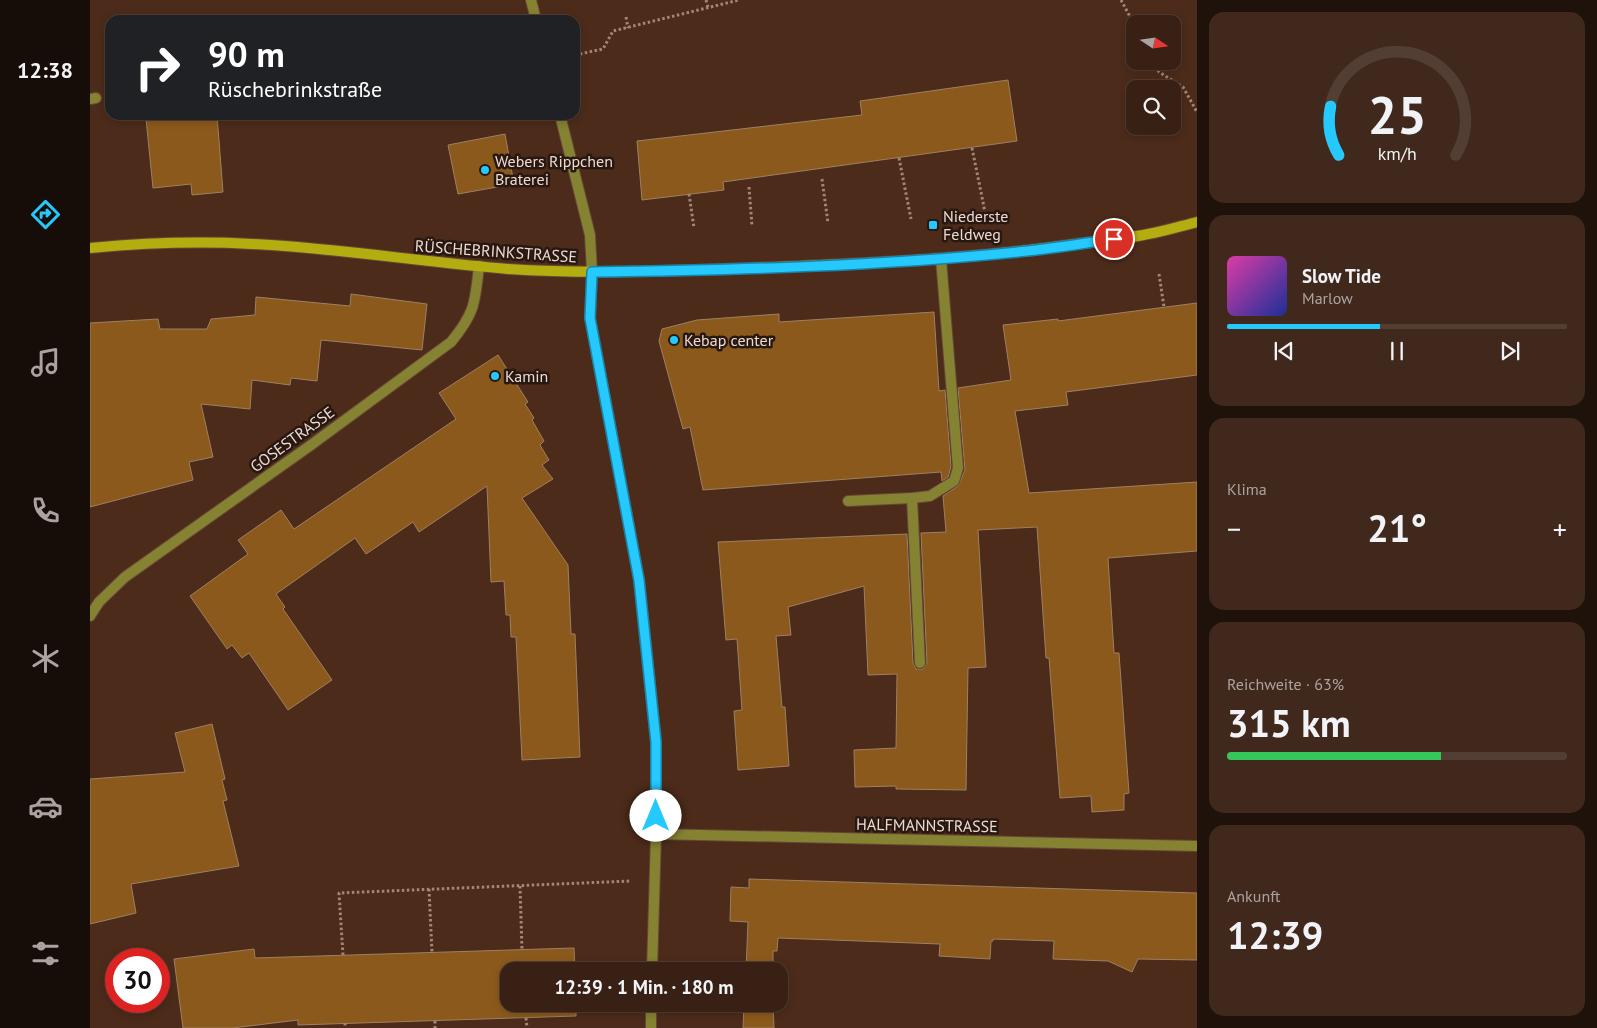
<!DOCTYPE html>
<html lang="de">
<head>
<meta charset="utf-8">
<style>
	body { margin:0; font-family:"PT Sans",sans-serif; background:#40281d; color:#f1f3f6; height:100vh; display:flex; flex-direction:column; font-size:19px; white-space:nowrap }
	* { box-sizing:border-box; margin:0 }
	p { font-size:16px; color:#aba3a0 }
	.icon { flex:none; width:28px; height:28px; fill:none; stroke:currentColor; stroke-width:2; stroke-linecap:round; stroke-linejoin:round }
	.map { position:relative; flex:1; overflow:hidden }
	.side { display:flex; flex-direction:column; gap:12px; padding:12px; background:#1f120b; width:400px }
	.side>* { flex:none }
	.top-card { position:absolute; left:15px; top:15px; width:475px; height:105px; border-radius:15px; box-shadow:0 2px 8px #0003,0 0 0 1px #533e34; background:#202124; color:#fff; overflow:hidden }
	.needle { width:32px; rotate:103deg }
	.tools { position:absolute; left:1036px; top:15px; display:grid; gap:10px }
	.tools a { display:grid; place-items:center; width:55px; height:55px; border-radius:10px; background:#392014; box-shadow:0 2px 8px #0003,0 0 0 1px #533e34; font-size:25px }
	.speed { position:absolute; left:15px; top:948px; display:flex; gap:10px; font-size:25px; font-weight:700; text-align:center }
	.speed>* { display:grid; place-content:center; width:65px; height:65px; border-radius:50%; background:#392014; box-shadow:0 2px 8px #0003,0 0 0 1px #533e34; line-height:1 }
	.speed .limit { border:8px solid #d22; background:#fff; color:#111 }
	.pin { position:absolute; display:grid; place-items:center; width:42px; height:42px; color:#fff; margin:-21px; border:2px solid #fff; border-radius:50%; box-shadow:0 1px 5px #0007 }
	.me { position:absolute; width:55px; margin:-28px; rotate:0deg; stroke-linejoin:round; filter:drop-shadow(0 0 4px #0008) }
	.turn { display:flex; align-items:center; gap:18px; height:105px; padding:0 20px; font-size:22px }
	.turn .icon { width:65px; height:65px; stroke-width:2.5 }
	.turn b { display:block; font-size:35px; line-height:42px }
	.big { font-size:38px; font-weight:700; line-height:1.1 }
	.side .card { flex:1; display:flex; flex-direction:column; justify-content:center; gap:8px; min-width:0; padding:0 18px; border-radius:15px; background:#40281d }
	.side .dial { align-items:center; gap:0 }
	.dial svg { height:130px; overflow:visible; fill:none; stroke:#533e34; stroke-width:7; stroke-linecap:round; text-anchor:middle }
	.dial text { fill:#f1f3f6; stroke:none }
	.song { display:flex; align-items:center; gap:15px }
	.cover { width:60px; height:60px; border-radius:8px; background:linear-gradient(135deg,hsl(320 70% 55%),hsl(230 70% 35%)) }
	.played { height:5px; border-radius:2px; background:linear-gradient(90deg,#25c9fe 45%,#533e34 45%) }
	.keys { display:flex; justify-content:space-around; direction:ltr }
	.heat { display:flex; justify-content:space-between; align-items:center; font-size:28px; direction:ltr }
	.charge { height:8px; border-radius:4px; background:linear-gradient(90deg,#34c759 63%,#533e34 0) }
	.trip { position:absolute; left:410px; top:962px; width:288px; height:50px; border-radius:15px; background:#392014; box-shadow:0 2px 8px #0003,0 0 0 1px #533e34; font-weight:700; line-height:50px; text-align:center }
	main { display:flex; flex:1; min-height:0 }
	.tab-bar { display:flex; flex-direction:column; width:90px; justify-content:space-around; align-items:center; background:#170d08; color:#aba3a0 }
	.tab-bar .icon { width:35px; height:35px }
	.tab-bar .selected { color:#25c9fe }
	.tab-bar b { font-size:22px; color:#f1f3f6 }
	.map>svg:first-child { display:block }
	.building { fill:#8b591c; stroke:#9d8062 }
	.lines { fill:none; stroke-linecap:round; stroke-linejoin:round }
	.lane-casing { stroke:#664737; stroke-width:12 }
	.street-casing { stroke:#664737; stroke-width:12 }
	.secondary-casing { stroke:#664737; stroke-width:12 }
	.path { stroke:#a18679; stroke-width:3; stroke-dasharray:2.5 2.5; stroke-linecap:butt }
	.lane { stroke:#858232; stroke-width:10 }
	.street { stroke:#858232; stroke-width:10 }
	.secondary { stroke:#b3ad10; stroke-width:10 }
	.route-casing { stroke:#1883a5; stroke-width:12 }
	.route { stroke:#25c9fe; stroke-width:9 }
	.poi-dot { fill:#25c9fe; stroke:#271811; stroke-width:2 }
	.labels { text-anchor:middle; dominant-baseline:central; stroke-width:5; stroke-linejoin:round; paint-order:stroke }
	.poi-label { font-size:16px; fill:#f0dad0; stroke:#271811; text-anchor:start }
	.street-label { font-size:16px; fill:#f0dad0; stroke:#271811 }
</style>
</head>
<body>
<main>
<nav class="tab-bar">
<b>12:38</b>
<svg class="icon selected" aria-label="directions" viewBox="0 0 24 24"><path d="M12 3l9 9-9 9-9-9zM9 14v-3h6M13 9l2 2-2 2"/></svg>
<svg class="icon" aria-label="music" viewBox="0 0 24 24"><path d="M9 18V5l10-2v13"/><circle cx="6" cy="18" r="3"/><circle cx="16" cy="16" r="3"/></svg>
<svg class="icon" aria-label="phone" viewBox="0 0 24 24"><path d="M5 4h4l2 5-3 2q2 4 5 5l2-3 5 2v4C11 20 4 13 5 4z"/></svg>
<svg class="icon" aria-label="climate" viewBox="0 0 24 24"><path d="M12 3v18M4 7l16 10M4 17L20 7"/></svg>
<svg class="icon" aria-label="car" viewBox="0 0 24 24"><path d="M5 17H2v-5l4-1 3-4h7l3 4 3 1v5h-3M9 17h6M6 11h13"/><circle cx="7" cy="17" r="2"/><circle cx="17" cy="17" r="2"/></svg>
<svg class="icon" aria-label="filters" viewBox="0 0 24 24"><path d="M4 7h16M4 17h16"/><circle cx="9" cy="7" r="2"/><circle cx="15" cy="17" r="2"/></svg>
</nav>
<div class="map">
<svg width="1107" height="1028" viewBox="0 0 1107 1028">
	<rect width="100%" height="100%" fill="#4c2b1a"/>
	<g class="building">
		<polygon points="918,80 927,141 633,182 634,190 552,200 547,141 772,115 770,101"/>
		<polygon points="102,115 127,115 133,192 102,195 101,184 63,188 56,119"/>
		<polygon points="415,134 424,184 368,194 358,145"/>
		<polygon points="261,294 337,304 332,350 231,340 227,381 201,378 200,385 162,380 160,409 111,404 123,457 99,462 103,480 0,507 0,323 68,319 70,329 117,329 121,319 165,315 166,297 260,306"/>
		<polygon points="1107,303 1107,375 976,392 978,405 925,411 939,493 1107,482 1107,551 1018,558 1024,653 1029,653 1039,793 1034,794 1034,810 1002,812 1001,796 970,798 959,658 956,658 947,527 888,530 896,667 878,668 876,790 806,789 806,786 765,787 764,750 806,748 807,674 778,675 774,586 698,607 701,635 686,636 692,707 695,707 699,766 648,770 644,711 652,710 647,639 636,640 628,542 817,534 823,663 826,669 833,669 837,663 831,533 856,532 853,496 868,486 875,470 868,388 921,380 913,325 968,319 968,321"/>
		<polygon points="844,312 849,391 855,390 861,467 858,477 852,481 851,472 613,490 600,427 593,429 569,341 572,329 607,320 689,314 689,322"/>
		<polygon points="408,355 438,402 435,404 444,418 442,420 454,441 450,445 459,460 452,465 463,479 432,498 478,565 481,634 485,634 490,757 432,760 426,637 421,637 420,615 416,615 414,581 401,582 397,486 329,532 323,522 276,554 265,538 186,594 195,607 193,609 242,680 198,710 159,653 152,658 142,645 137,649 100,596 158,554 148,540 191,510 204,529 366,419 349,393"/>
		<polygon points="122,724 135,779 132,780 137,800 133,801 149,866 41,884 46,913 0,924 0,779 95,772 85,733"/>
		<polygon points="659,879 1107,893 1107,960 1048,959 1042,972 1018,961 963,959 964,941 903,939 903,941 901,941 900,959 849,956 850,944 688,938 687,951 683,951 683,971 656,971 658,922 640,921 641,887 659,888"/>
		<polygon points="484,948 485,971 419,971 419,1004 486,1004 486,1016 208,1025 208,1020 143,1028 93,1028 84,959 164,949 165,958"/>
		<polygon points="654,1004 683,1004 684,1028 653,1028"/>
	</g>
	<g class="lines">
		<defs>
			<g id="lane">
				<polyline points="0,99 6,98"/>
				<polyline points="758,501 822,498"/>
				<polyline points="830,663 822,498 840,496 864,481 868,468 851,259"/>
			</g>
			<g id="street">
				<polyline points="441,0 446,20"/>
				<polyline points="470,115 500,235 502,272 500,318 549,580 566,742 566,834 562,971"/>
				<path d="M 0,616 L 9,602 L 35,577 L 221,445 L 361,342 C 385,313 385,303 389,266"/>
				<polyline points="566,834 1107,846"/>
				<polyline points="561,1028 561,1004"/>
			</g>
			<path id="secondary" d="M 0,248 C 54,243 108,241 162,244 C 247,248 332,262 418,269 C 507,275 596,270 686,267 C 786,263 887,258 986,244 C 1010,241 1035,239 1058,234 C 1075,231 1091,226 1107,222"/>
		</defs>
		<use href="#lane" class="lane-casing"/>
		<use href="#street" class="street-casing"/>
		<use href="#secondary" class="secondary-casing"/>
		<g class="path">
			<polyline points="616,0 618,7"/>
			<polyline points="1031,0 1045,26"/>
			<polyline points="536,17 538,28"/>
			<polyline points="485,55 513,49 523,31 649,0"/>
			<polyline points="1064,61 1069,72 1093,87 1107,112"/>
			<polyline points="882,148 894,207 895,216"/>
			<polyline points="809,158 821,219"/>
			<polyline points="732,179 738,223"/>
			<polyline points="659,187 662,226"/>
			<polyline points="599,194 604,228"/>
			<polyline points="1069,274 1074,307"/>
			<polyline points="430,886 432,950"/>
			<polyline points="339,889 342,952"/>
			<polyline points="253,955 249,893 541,881"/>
			<polyline points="436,1018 437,1028"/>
			<polyline points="345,1021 345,1028"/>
			<polyline points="255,1023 255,1028"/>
		</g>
		<use href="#lane" class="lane"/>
		<use href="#street" class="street"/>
		<use href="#secondary" class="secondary"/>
	</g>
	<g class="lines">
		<defs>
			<path id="route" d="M 566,816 L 566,742 L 549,580 L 500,318 L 502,272 C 647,270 793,266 937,251 C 966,248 995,243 1024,239"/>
		</defs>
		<use href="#route" class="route-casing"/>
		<use href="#route" class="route"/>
	</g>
	<g class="poi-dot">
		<circle cx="395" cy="170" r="5"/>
		<rect x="838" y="220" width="10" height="10" rx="2.5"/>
		<circle cx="584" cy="340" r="5"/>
		<circle cx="405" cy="376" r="5"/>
	</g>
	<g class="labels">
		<g class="poi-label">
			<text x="405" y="161">Webers Rippchen<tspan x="405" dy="18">Braterei</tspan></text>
			<text x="853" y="216">Niederste<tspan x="853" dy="18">Feldweg</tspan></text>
			<text x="594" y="340">Kebap center</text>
			<text x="415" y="376">Kamin</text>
		</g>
		<g class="street-label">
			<text transform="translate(406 251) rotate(4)">RÜSCHEBRINKSTRASSE</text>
			<text transform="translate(202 439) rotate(-36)">GOSESTRASSE</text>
			<text transform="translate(837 825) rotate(1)">HALFMANNSTRASSE</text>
		</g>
	</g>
</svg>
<div class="tools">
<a><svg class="needle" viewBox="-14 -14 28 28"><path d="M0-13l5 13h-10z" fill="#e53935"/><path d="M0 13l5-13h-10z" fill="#aba3a0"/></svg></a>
<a><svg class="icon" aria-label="search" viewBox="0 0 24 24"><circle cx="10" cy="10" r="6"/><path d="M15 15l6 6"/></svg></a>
</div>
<div class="speed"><div class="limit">30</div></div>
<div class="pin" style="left:1024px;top:239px;background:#d93025"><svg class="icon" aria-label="arrive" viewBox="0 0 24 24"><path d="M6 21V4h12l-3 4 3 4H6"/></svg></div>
<svg class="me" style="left:566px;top:816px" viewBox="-20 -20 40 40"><circle r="19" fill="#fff"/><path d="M0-13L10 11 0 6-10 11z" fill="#25c9fe"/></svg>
<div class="trip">12:39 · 1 Min. · 180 m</div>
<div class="top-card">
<div class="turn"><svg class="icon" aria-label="right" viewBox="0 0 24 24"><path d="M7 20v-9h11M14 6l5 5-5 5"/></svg><div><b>90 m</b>Rüschebrinkstraße</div></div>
</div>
</div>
<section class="side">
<div class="card dial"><svg viewBox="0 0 100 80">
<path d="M14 69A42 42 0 1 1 86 69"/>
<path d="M14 69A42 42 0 0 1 9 39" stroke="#25c9fe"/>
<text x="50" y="56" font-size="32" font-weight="700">25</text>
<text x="50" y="72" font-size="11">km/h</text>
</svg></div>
<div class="card">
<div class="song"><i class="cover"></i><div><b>Slow Tide</b><p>Marlow</p></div></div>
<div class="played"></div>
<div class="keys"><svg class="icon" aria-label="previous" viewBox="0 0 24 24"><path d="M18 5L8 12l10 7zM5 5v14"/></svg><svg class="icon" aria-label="pause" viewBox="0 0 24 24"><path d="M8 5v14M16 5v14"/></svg><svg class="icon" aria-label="next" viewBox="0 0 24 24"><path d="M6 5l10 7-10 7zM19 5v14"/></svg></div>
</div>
<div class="card"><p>Klima</p>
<div class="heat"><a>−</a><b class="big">21°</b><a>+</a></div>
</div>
<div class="card"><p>Reichweite · 63%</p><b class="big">315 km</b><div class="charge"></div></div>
<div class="card"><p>Ankunft</p><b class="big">12:39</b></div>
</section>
</main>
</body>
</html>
